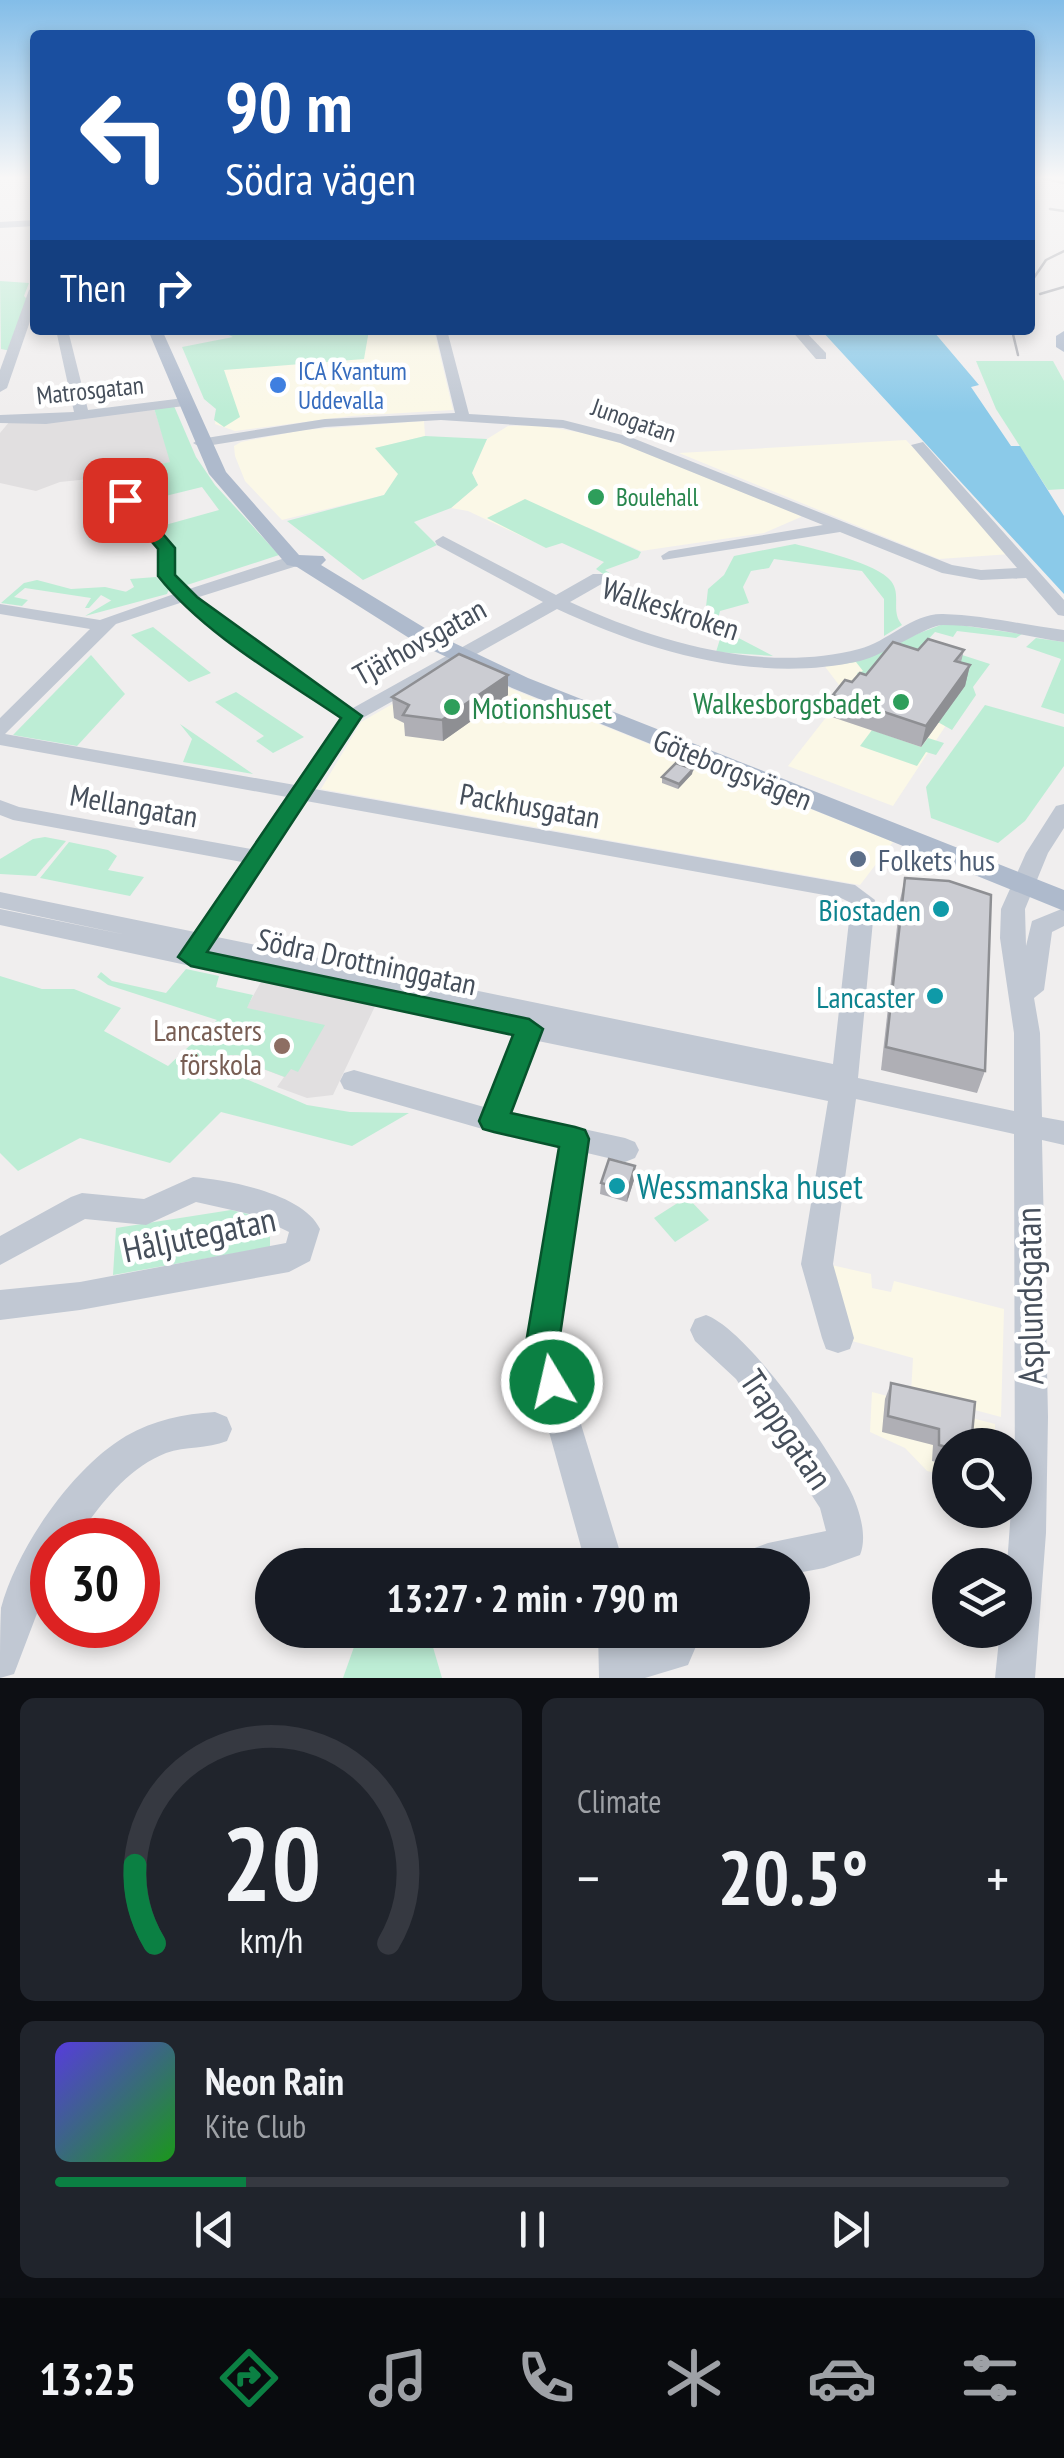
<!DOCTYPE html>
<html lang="en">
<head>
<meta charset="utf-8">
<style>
	body { margin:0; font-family:"PT Sans Narrow",sans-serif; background:#20242c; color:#f1f3f6; height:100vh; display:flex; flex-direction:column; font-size:38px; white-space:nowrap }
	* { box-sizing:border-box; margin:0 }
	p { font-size:32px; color:#9ea1a6 }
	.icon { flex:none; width:55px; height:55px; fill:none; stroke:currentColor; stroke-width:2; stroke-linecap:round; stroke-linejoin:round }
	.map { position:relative; height:1678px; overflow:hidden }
	.side { display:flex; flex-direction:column; gap:20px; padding:20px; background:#0d0f14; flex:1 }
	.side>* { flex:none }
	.hud { position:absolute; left:30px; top:30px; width:1005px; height:305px; border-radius:10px; box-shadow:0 5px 15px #0003; background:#1a4fa0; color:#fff; overflow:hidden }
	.tools { position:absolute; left:932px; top:1428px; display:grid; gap:20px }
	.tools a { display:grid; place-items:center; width:100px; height:100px; border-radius:50%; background:#171b24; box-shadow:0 5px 15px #0003; font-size:50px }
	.speed { position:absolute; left:30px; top:1518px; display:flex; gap:20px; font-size:50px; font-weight:700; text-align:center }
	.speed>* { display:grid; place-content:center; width:130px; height:130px; border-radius:50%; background:#171b24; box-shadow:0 5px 15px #0003; line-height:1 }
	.speed .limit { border:15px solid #d22; background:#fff; color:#111 }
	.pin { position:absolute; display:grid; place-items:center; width:85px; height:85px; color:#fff; margin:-42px; border-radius:20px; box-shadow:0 5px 15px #0006 }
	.me { position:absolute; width:110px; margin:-55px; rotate:351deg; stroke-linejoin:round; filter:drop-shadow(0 0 8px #0008) }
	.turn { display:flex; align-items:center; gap:35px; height:210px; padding:0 30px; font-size:45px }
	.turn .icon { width:130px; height:130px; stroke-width:2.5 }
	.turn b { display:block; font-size:70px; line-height:85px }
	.then { display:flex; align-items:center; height:95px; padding:0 30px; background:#0003; gap:20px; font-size:38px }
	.big { font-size:75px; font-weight:700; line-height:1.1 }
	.side .widget { flex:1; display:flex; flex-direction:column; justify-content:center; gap:15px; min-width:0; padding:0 35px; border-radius:15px; background:#20242c }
	.side .dial { align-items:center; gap:0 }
	.dial svg { height:260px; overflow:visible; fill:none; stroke:#363941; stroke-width:7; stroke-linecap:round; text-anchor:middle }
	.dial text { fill:#f1f3f6; stroke:none }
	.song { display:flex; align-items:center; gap:30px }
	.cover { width:120px; height:120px; border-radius:15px; background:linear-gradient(135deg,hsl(250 70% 55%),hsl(120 70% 35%)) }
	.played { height:10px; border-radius:5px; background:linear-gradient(90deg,#0b8043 20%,#363941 20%) }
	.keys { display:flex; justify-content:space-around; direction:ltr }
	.heat { display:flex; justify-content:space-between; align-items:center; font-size:55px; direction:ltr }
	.side .tiles { flex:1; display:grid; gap:20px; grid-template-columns:1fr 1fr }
	.widget:last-child { grid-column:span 2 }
	.trip { position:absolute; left:255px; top:1548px; width:555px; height:100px; border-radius:50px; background:#171b24; box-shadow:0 5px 15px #0003; font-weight:700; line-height:100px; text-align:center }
	.dock { display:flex; height:160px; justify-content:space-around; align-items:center; background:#090b0e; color:#9ea1a6 }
	.dock .icon { width:70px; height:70px }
	.dock .on { color:#0b8043 }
	.dock b { font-size:45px; color:#f1f3f6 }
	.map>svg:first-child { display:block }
	.commercial { fill:#fbf8e7 }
	.education { fill:#e1dfe0 }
	.green { fill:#bdedd5 }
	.water { fill:#8bcae9 }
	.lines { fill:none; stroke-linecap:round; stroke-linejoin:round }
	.minor { fill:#c1c8d3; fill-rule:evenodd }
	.major { fill:#aebacc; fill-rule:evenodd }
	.rail { stroke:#b0b2b8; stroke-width:2.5 }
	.wall { fill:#afafb5 }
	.shaded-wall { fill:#8e8f93 }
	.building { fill:#cbccd2; stroke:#8e8f93; stroke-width:2.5 }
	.route { fill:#0b8043; stroke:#07532c; stroke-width:2.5 }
	.shop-dot { fill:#3f7fe0; stroke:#fff; stroke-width:4 }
	.leisure-dot { fill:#2e9e5b; stroke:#fff; stroke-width:4 }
	.service-dot { fill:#5c6f8a; stroke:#fff; stroke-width:4 }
	.culture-dot { fill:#0f9aa8; stroke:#fff; stroke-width:4 }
	.education-dot { fill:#8d6e63; stroke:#fff; stroke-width:4 }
	.labels { text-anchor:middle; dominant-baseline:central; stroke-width:9; stroke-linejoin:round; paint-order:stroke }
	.far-shop-label { font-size:25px; fill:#366cbe; stroke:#fff; text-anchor:start }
	.far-street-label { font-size:25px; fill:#464f5b; stroke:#fff }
	.far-leisure-label { font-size:25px; fill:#27864d; stroke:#fff; text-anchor:start }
	.street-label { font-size:30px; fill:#464f5b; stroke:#fff }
	.leisure-label { font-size:30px; fill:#27864d; stroke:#fff; text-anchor:end }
	.service-label { font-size:30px; fill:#4e5e75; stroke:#fff; text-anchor:start }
	.culture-label { font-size:30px; fill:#0d838f; stroke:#fff; text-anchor:end }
	.education-label { font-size:30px; fill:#785e54; stroke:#fff; text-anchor:end }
	.near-culture-label { font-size:35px; fill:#0d838f; stroke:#fff; text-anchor:start }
	.near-street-label { font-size:35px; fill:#464f5b; stroke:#fff }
</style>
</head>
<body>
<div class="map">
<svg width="1064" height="1678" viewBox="0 0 1064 1678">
	<rect width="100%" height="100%" fill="#f0eeee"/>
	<g class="commercial">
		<polygon points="369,330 434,330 453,410 351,416 235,431 215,424 217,407 194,368 288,357 363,359"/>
		<polygon points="424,421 425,436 376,448 399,474 384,495 282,520 245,481 235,456 234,446 241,442 303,430"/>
		<polygon points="536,425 607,437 797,512 801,517 764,533 641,551 587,527 545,547 468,511 451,508 478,485 472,473 487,439 508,426"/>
		<polygon points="906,440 1011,554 939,559 679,453"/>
		<polygon points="849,661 981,672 893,806 788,766 845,693 823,664"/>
		<polygon points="462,669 893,842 860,885 321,789 361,722 450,671"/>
		<polygon points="827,1264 871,1274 872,1288 891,1292 894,1281 1004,1309 1001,1417 911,1393 913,1358 852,1341"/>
		<polygon points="872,1392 995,1424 995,1445 950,1445 950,1476 927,1471 905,1448 870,1432"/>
	</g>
	<g class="education">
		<polygon points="154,408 171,462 128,471 128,475 60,482 36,491 0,483 0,433 10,421"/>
		<polygon points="262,980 377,1002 333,1095 307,1098 277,1087 284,1077 253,1065 258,1056 231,1055 217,1060"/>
	</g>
	<g class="green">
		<polygon points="0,281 29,283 24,296 29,301 11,351 1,349"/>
		<polygon points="218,330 369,330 364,359 224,370 240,417 224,427 214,420 216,409 204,399 182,347 233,337"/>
		<polygon points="976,361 1053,361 1064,381 1064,489 1048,490 996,409"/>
		<polygon points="174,406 196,457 215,485 279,555 187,585 174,573 174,545 158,527 219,510 202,487 137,503 120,491 122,480 107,479 92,487 82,482 128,476 127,471 170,462 154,408"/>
		<polygon points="425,436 487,439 472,473 478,485 451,508 414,522 437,545 363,580 287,521 384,495 398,474 375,448"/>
		<polygon points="525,499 641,552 638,558 605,570 611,574 606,576 596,569 604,562 562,543 546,548 487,518"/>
		<path d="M 795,544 C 818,550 877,563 891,581 C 902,595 890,611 902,625 L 884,636 L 884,599 L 862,571 L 774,559 L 769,568 L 751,571 L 743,587 L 749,603 L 720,611 L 717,622 L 729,633 L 773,656 L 716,652 L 720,639 L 705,616 L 708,589 L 724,575 L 734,556 Z"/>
		<polygon points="156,577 169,589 167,594 85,616 134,587 130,579"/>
		<polygon points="37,580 71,589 105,587 127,592 112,601 101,595 89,608 85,608 91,598 25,588 14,597 28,600 22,606 1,603 24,583"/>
		<polygon points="946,623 1022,634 1016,638 957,631 953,637 935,632 925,643 990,664 973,687 976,695 952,730 863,680 857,673 863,671 856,662 835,665"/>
		<polygon points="153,627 211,673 189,682 131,635"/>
		<polygon points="1036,638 1064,642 1064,714 1041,707 1061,659 1026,647"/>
		<polygon points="91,655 125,694 77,746 13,735"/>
		<polygon points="236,692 304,737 273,753 256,741 264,736 215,702"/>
		<polygon points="985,705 1064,727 1064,766 1025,821 998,843 931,818 926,787"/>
		<polygon points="180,724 253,774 183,762 192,739"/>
		<polygon points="872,730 921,747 928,738 944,743 936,755 926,752 917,766 860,746"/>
		<polygon points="45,837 66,841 36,876 0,874 0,859 33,839"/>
		<polygon points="69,842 108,850 117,856 108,870 144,877 130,896 40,878"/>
		<polygon points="186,969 219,976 216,987 253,995 247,1008 325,1025 298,1072 291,1069 285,1077 253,1065 258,1056 231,1055 217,1060 223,1069 307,1105 350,1112 409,1113 352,1146 221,1112 170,1163 80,1138 18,1171 0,1153 0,976 42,989 74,989 121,1008 104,1031 168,1066 217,1020 108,985 97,977 101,972 112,981 166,993"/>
		<polygon points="687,1197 709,1220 675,1242 654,1218"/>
		<polygon points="231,1210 270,1219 270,1247 113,1275 116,1228"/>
		<polygon points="360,1630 428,1630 442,1678 343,1678"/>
	</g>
	<polygon class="water" points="821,330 934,332 979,385 971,387 1011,446 1020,446 1064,516 1064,594"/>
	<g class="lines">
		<g class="minor">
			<polygon points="21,178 35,178 35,181"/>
			<polygon points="35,220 35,226 0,228 0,222"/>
			<polygon points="35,287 35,307 7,388 0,392 0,370 29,290"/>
			<polygon points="56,330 68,330 88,410 184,398 191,402 184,406 46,424 0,423 0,415 74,412"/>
			<polygon points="435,330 447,330 469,414 563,420 630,437 952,565 981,570 1017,568 911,445 923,442 1064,600 1064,616 1058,615 1026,578 981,580 942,573 840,532 663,560 661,556 669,551 823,525 620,443 563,428 441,420 325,427 200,447 193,443 200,439 325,419 455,413"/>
			<polygon points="791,330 804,330 826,353 826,359 816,359"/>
			<path d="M 112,479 L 117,481 L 119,489 L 171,542 L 175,575 L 189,589 L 288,557 L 300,557 L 300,565 L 199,597 L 261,647 L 353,708 L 543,602 L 437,545 L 435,541 L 443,536 L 556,595 L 593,574 L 605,574 L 605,582 L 570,602 C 657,642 763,674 859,649 C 888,642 912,613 943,614 C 983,615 1024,625 1064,630 L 1064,642 C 1025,636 983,625 943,625 C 927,625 885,655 860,661 C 758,684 649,652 557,609 L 359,720 L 314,789 L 855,885 L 875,900 L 858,1078 L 1014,1111 L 1014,1033 L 1000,938 L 1001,909 L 1026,853 L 1056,806 L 1064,804 L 1064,828 L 1048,853 L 1025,909 L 1026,946 L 1032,921 L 1064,908 L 1064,926 L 1052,932 L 1044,990 L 1034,998 L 1040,1033 L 1042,1117 L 1064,1121 L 1064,1145 L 1042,1140 L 1048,1417 L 1046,1533 L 1035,1678 L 995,1678 L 1000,1630 L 1015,1630 L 1015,1565 L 1007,1565 L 1011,1510 L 1015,1510 L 1014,1134 L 856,1099 L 833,1264 L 854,1338 L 850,1349 L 838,1353 L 826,1349 L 822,1338 L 801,1264 L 828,1101 L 538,1041 L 510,1113 L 625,1138 L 635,1142 L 639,1150 L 635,1158 L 625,1162 L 587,1153 L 558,1349 L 624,1565 L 586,1565 L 526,1349 L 559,1147 L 493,1132 L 354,1092 L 344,1089 L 340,1081 L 344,1073 L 354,1070 L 484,1107 L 513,1035 L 0,925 L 0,909 L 127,935 L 0,908 L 0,892 L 195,932 L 242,862 L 13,820 L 0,815 L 0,800 L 19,807 L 251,849 L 287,797 L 0,745 L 0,718 L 90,629 L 0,614 L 0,604 L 100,620 L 174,594 L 157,576 L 157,547 L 103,490 L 107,481 ZM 183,602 L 248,655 L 341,718 L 295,785 L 5,734 L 116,624 ZM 306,801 L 841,898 L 851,903 L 833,1064 L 217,937 Z"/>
			<path d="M 193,1177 C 229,1180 304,1194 320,1229 L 310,1261 L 289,1272 L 80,1310 L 0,1320 L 0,1290 L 80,1282 L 286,1243 L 289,1232 L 254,1215 L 196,1202 L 146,1225 L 85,1219 L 0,1265 L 0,1236 L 71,1197 L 82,1193 L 144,1199 Z"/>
			<path d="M 706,1315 C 749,1331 826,1445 849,1488 C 859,1507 868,1536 860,1555 L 824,1568 L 792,1574 L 792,1565 L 738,1565 L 744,1552 L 768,1543 L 826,1531 L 820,1508 L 736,1379 L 695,1341 L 690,1330 L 695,1319 Z"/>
			<path d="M 215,1412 L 227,1417 L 232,1429 L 227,1441 C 207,1449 186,1446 166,1453 C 127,1468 98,1507 76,1540 L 52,1540 L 52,1574 L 14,1674 L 0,1678 C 0,1657 0,1629 1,1608 C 17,1548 72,1468 126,1436 C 154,1420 183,1414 215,1412 Z"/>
			<polygon points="598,1630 636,1630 637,1641 661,1635 664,1630 703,1630 688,1665 645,1678 599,1678"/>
		</g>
		<g class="major">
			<polygon points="148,330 162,330 226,472 299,555 323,556 326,560 321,565 433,633 528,678 1064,890 1064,911 512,688 417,643 297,567 287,565 209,474"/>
			<polygon points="1064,331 1064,352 1056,347 1056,336"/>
		</g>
		<g class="rail">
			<polyline points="1042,178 1064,183"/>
			<polyline points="1050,209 1064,211"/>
			<polyline points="1031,282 1046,260 1064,251"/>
			<polyline points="1040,294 1064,287"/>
			<polyline points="1012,330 1018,355"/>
		</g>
	</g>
	<g class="wall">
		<polygon points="918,650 964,650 961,662 970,665 965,686 921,747 829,716 833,695 852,682"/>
		<polygon points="508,695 443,741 405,736 404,723 394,718 392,697"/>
		<polygon points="693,769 692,774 678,789 662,783 662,777"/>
		<polygon points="905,878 985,1071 977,1093 881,1070 900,900"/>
		<polygon points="635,1166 635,1177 627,1202 600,1194 601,1183"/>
		<polygon points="891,1383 971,1445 950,1445 950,1465 932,1461 933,1445 882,1432 885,1399"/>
	</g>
	<g class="shaded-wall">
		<polygon points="970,665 965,686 921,747 926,726"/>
		<polygon points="508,675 508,695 443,741 442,720"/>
		<polygon points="693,769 692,774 678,789 679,784"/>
		<polygon points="635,1166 635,1177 627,1202 628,1190"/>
	</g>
	<g class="building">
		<polygon points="928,639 964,650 955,661 970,665 926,726 833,695 845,680 852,682 860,673 866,675 893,642 918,650"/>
		<polygon points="459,654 508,675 442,720 403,715 409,705 392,697"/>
		<polygon points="676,763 693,769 679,784 662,777"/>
		<polygon points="905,878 949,881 991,895 985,1071 886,1047"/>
		<polygon points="609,1159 635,1166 628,1190 601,1183"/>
		<polygon points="891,1383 975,1402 971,1445 950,1445 950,1448 939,1445 939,1429 888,1416"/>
	</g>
	<linearGradient id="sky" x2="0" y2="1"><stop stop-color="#83bde8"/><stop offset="0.43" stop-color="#f8f7f7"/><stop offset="1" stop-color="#f8f7f7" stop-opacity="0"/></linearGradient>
	<rect width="1064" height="413" fill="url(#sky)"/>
	<path class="route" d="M 119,497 L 131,497 L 175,548 L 175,575 L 197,597 L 362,716 L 207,952 L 529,1019 L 543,1029 L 511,1113 L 575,1127 L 585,1130 L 589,1139 L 558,1349 L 568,1382 L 563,1393 L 552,1398 L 540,1393 L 525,1349 L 559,1147 L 494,1132 L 483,1129 L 479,1121 L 513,1035 L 191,966 L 178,957 L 341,718 C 279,676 205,635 158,576 L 158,549 L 119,504 Z"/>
	<circle class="shop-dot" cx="278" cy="385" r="10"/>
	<g class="leisure-dot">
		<circle cx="596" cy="497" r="10"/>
		<circle cx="901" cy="702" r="10"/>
		<circle cx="452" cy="707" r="10"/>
	</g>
	<circle class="service-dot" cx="858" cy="859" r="10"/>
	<g class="culture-dot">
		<circle cx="941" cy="909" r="10"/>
		<circle cx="935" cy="996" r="10"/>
		<circle cx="617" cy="1186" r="10"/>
	</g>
	<circle class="education-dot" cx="282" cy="1046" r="10"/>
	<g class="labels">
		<g class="far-shop-label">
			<text x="298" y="371">ICA Kvantum<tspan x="298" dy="29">Uddevalla</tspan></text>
		</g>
		<g class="far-street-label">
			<text transform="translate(90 390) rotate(-6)">Matrosgatan</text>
			<text transform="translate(634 420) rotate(19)">Junogatan</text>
		</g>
		<g class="far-leisure-label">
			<text x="616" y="497">Boulehall</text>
		</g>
		<g class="street-label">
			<text transform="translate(671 608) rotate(18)">Walkeskroken</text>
			<text transform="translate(419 641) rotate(-29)">Tjärhovsgatan</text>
			<text transform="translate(733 769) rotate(22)">Göteborgsvägen</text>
			<text transform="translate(134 805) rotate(10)">Mellangatan</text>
			<text transform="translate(530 805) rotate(10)">Packhusgatan</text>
			<text transform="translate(367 961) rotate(12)">Södra Drottninggatan</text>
		</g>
		<g class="leisure-label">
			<text x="881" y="702">Walkesborgsbadet</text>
			<text x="472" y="707" text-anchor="start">Motionshuset</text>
		</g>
		<g class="service-label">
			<text x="878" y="859">Folkets hus</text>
		</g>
		<g class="culture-label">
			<text x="921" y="909">Biostaden</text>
			<text x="915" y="996">Lancaster</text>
		</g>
		<g class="education-label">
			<text x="262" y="1029">Lancasters<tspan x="262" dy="34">förskola</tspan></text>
		</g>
		<g class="near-culture-label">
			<text x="637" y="1186">Wessmanska huset</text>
		</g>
		<g class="near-street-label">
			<text transform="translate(199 1234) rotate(-12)">Håljutegatan</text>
			<text transform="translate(1029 1296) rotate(-91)">Asplundsgatan</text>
			<text transform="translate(787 1429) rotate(56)">Trappgatan</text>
		</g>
	</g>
</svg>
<div class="tools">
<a><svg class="icon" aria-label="search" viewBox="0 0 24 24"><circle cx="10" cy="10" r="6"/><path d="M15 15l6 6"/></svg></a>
<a><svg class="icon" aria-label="layers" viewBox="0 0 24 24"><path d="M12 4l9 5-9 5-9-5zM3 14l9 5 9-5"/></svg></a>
</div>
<div class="speed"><div class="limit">30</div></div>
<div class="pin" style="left:125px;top:500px;background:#d93025"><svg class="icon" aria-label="arrive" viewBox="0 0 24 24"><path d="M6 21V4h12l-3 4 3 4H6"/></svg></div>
<svg class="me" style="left:552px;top:1382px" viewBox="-20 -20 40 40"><circle r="17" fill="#0b8043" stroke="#fff" stroke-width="3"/><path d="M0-11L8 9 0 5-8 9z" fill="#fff"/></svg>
<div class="trip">13:27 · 2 min · 790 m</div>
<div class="hud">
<div class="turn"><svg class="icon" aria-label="left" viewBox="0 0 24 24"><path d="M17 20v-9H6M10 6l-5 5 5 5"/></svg><div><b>90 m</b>Södra vägen</div></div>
<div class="then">Then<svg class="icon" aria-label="right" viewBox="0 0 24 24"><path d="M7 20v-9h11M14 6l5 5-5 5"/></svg></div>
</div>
</div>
<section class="side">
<div class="tiles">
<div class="widget dial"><svg viewBox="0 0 100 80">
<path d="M14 69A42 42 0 1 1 86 69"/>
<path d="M14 69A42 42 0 0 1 8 45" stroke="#0b8043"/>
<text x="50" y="56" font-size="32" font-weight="700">20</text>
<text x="50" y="72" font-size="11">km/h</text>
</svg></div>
<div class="widget"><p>Climate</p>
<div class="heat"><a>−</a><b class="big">20.5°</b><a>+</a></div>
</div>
<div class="widget">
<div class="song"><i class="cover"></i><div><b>Neon Rain</b><p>Kite Club</p></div></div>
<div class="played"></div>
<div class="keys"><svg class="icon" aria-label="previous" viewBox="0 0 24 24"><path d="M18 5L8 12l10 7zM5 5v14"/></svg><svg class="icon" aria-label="pause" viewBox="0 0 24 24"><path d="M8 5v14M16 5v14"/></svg><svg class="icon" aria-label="next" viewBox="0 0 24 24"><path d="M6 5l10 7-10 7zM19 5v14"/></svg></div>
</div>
</div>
</section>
<nav class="dock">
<b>13:25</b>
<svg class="icon on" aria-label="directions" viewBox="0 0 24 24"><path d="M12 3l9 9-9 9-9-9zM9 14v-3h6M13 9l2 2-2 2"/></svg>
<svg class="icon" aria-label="music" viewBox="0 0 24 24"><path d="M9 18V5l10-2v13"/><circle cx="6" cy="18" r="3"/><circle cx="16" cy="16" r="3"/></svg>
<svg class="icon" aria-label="phone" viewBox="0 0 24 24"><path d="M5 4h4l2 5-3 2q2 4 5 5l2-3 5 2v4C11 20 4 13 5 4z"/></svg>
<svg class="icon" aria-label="climate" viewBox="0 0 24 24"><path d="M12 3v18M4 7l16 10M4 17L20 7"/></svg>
<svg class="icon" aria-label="car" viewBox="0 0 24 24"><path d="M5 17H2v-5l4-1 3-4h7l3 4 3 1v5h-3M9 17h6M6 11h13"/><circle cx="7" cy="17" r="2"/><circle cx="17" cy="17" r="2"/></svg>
<svg class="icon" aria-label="filters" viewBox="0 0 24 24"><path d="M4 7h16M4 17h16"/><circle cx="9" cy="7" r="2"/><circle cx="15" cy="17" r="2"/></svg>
</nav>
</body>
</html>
